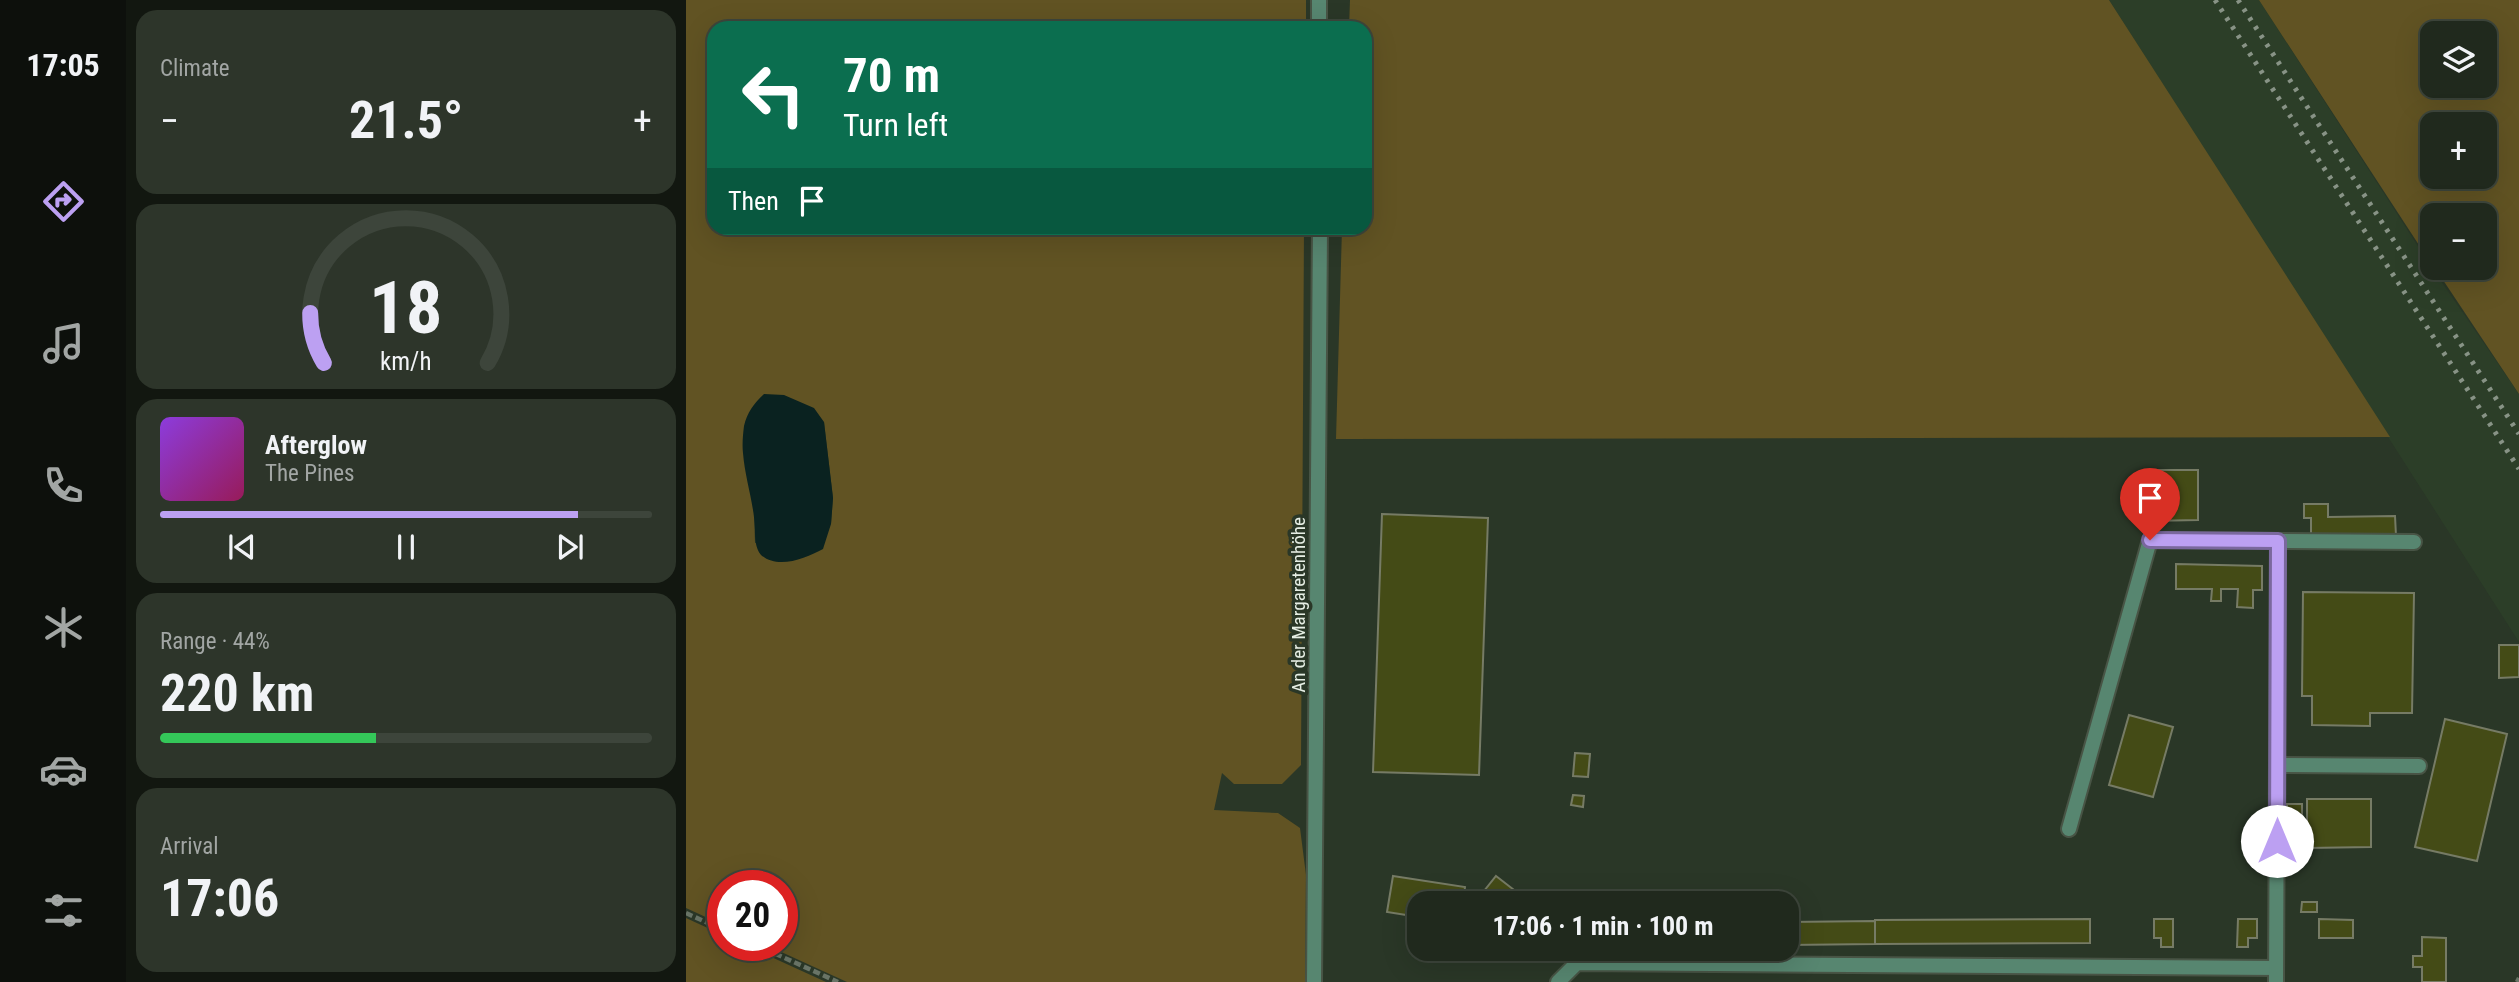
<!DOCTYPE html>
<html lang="en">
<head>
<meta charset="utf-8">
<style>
	body { margin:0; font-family:"Roboto Condensed",sans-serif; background:#2d352a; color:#f1f3f6; height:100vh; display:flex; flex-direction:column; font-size:26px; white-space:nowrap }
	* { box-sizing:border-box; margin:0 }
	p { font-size:23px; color:#a2a6a4 }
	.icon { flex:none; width:38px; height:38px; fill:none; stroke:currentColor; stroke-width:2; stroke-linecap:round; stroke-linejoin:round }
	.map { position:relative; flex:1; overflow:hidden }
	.drawer { display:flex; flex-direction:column; gap:10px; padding:10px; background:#121710; width:560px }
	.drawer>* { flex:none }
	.banner { position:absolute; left:21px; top:21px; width:665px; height:214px; border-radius:21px; box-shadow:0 7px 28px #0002,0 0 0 2px #3d453b; background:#0b6e4f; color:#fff; overflow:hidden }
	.buttons { position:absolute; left:1734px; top:21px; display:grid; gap:14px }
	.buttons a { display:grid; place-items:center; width:77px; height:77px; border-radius:14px; background:#20291d; box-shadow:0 7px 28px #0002,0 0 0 2px #3d453b; font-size:35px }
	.speed { position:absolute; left:21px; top:870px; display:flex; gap:14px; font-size:35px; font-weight:700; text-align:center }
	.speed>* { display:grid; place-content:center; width:91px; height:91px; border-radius:50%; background:#20291d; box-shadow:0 7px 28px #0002,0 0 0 2px #3d453b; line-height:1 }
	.speed .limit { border:10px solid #d22; background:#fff; color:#111 }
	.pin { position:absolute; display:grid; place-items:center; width:60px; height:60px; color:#fff; margin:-72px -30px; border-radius:50% 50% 50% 0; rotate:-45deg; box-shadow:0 0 7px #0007 }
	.pin .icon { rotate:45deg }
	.me { position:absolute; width:77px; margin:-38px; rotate:0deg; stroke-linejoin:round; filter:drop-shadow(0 0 5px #0008) }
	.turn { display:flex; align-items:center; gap:24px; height:147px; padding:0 21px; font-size:32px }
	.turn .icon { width:91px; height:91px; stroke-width:2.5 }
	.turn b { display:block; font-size:49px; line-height:60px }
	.then { display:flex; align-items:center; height:66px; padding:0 21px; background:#0003; gap:14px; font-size:26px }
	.big { font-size:52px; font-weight:700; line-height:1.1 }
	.drawer .card { flex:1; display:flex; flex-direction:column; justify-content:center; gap:10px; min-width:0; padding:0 24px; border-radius:21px; background:#2d352a }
	.drawer .dial { align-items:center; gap:0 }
	.dial svg { height:182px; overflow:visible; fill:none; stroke:#3d453b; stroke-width:7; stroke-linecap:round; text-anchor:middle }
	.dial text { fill:#f1f3f6; stroke:none }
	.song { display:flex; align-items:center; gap:21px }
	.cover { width:84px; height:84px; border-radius:10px; background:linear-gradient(135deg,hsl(270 70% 55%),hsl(330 70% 35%)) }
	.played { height:7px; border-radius:4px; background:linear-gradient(90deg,#bca0f2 85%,#3d453b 85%) }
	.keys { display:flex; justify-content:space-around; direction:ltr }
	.heat { display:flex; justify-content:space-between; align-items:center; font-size:38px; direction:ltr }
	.charge { height:10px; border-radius:5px; background:linear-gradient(90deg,#34c759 44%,#3d453b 0) }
	.trip { position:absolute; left:721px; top:891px; width:392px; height:70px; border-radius:21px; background:#20291d; box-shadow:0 7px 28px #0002,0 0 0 2px #3d453b; font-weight:700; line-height:70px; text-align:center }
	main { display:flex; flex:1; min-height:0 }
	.tabs { display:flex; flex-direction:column; width:126px; justify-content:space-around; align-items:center; background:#0d100c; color:#a2a6a4 }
	.tabs .icon { width:49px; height:49px }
	.tabs .active { color:#bca0f2 }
	.tabs b { font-size:32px; color:#f1f3f6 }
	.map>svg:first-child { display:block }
	.built { fill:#2c3e28 }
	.green { fill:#615323; fill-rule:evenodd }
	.water { fill:#0a2220 }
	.building { fill:#444b16; stroke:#767b65; stroke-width:2 }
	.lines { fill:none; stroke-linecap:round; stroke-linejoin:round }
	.service-casing { stroke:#485445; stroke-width:18 }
	.minor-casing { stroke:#485445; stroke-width:18 }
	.path { stroke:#697466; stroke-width:4.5; stroke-dasharray:7 3.5; stroke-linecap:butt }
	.service { stroke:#578670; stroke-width:14 }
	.minor { stroke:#578670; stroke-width:14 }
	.rail { stroke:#889386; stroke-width:5; stroke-dasharray:3.5 7; stroke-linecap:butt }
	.route-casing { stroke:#7a689d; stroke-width:18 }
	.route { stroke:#bca0f2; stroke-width:12 }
	.labels { text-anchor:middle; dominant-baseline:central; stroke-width:7; stroke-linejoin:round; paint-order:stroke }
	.street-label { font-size:19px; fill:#e6eee4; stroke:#2a3727 }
</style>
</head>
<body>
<main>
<nav class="tabs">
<b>17:05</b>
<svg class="icon active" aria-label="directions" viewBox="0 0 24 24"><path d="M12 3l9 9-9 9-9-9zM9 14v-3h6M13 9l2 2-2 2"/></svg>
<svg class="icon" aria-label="music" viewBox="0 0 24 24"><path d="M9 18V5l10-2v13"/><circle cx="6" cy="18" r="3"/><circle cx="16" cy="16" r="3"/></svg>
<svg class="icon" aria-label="phone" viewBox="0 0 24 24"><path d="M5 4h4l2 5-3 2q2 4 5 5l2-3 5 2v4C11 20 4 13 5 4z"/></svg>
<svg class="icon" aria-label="climate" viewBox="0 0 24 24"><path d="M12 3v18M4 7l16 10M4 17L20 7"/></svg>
<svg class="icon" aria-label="car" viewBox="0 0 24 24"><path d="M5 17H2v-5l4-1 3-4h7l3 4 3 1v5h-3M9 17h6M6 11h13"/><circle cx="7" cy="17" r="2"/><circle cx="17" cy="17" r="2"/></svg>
<svg class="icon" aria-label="filters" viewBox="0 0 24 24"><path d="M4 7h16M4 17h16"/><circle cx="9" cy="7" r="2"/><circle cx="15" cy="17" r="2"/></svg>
</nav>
<section class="drawer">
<div class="card"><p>Climate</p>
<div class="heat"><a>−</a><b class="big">21.5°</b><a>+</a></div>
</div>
<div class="card dial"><svg viewBox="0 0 100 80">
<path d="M14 69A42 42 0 1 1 86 69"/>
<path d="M14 69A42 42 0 0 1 8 47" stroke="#bca0f2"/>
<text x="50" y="56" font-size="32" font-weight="700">18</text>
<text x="50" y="72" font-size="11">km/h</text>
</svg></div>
<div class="card">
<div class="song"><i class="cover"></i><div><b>Afterglow</b><p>The Pines</p></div></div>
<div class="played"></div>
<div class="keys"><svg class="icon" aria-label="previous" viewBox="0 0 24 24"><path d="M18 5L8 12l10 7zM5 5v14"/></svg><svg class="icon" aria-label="pause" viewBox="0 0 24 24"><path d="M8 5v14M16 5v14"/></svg><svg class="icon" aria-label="next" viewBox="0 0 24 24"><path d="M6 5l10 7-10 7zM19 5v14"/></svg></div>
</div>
<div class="card"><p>Range · 44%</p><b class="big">220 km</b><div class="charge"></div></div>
<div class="card"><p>Arrival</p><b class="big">17:06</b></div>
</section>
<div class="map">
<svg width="1833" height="982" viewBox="0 0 1833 982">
	<rect width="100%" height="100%" fill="#2a3727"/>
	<polygon class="built" points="1423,0 1573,0 1746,268 1833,394 1833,642"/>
	<g class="green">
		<path d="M 0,0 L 620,0 L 620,28 L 28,28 L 28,228 L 618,228 L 615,765 L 596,784 L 548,784 L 536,773 L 528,810 L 592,813 L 614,828 L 620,875 L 619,982 L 161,982 L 80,945 L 96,945 L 96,886 L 37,886 L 37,925 L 0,908 ZM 138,422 L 147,498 L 145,524 L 69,543 L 68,515 Z"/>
		<polygon points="664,0 1423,0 1704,437 650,439 656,228 679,228 679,28 663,28"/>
		<path d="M 1573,0 L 1833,0 L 1833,394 L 1749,268 L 1799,268 L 1799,215 L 1746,215 L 1746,265 ZM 1746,33 L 1799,33 L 1799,86 L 1746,86 ZM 1746,124 L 1799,124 L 1799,177 L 1746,177 Z"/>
		<polygon points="0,918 37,935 37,945 59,945 140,982 0,982"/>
	</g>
	<path class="water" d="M 78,394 L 98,395 L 128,408 L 138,422 L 147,498 L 145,524 L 137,549 C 120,558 92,570 75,555 C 69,548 69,537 69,529 C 68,503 59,479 57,453 C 56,445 57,434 58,426 C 61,413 68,403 78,394 Z"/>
	<g class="building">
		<polygon points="1463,470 1512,470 1512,520 1463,521"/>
		<polygon points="1618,504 1642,504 1642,517 1709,516 1710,536 1625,536 1625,518 1618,518"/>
		<polygon points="696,514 802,518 793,775 687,772"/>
		<polygon points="1490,564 1576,566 1576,590 1567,590 1567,608 1551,607 1552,589 1535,589 1535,601 1525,601 1526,589 1490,589"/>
		<polygon points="1617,592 1728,593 1726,713 1684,713 1684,726 1626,725 1626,696 1616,696"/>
		<polygon points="1813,645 1833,645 1833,677 1813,678"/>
		<polygon points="1443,715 1487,727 1467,797 1423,785"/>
		<polygon points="1759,719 1821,734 1791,861 1729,847"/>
		<polygon points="889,753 904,754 902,777 887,776"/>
		<polygon points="887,795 898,796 897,807 885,805"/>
		<polygon points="1621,799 1685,799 1685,847 1621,848"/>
		<rect x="1601" y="804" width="15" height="20"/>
		<polygon points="707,876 779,887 777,903 733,903 733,917 701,912"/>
		<polygon points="810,876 841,900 838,903 803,903 794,896"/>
		<polygon points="1616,902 1631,902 1631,912 1615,912"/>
		<polygon points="1404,919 1404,943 1189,944 1189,920"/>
		<polygon points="1468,919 1487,919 1487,947 1475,947 1475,938 1468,938"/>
		<polygon points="1552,919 1571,919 1571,938 1562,938 1562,947 1551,947"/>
		<polygon points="1633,919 1667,920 1667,938 1633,938"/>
		<polygon points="1189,921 1189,944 1101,945 1101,922"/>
		<polygon points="1736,937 1760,938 1760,982 1736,982 1736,967 1727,967 1727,956 1736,956"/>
	</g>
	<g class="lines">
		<defs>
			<g id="service">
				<polyline points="1591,765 1733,766"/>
				<polyline points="1383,829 1464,540 1728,542"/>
				<polyline points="872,982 891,963 1590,968"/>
				<polyline points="1590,982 1592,541"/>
			</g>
			<g id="minor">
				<polyline points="633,0 633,28"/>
				<polyline points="628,982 634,228"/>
			</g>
		</defs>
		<use href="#service" class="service-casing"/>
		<use href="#minor" class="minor-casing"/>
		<g class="path">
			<polyline points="0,913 37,930"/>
			<polyline points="70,945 152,982"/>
			<polyline points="1831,982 1833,978"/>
		</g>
		<use href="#service" class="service"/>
		<use href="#minor" class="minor"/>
		<g class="rail">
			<polyline points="1529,0 1833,469"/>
			<polyline points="1552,0 1833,434"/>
		</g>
	</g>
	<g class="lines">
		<defs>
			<polyline id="route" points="1464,540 1592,541 1591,841"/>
		</defs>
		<use href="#route" class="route-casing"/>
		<use href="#route" class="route"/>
	</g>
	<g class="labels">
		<g class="street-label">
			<text transform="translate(612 605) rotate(-90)">An der Margaretenhöhe</text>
		</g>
	</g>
</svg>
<div class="buttons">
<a><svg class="icon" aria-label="layers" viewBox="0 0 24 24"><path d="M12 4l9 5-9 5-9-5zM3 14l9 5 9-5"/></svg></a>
<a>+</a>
<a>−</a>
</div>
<div class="speed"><div class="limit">20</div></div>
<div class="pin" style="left:1464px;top:540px;background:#d93025"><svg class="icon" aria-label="arrive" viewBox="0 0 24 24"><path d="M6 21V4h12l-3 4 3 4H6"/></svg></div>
<svg class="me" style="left:1591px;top:841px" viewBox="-20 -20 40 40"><circle r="19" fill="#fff"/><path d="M0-13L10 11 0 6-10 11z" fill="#bca0f2"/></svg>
<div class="trip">17:06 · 1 min · 100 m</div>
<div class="banner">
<div class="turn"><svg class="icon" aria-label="left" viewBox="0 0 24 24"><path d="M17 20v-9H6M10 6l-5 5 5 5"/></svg><div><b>70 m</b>Turn left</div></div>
<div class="then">Then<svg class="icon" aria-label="arrive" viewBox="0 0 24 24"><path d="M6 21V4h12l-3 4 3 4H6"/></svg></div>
</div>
</div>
</main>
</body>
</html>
